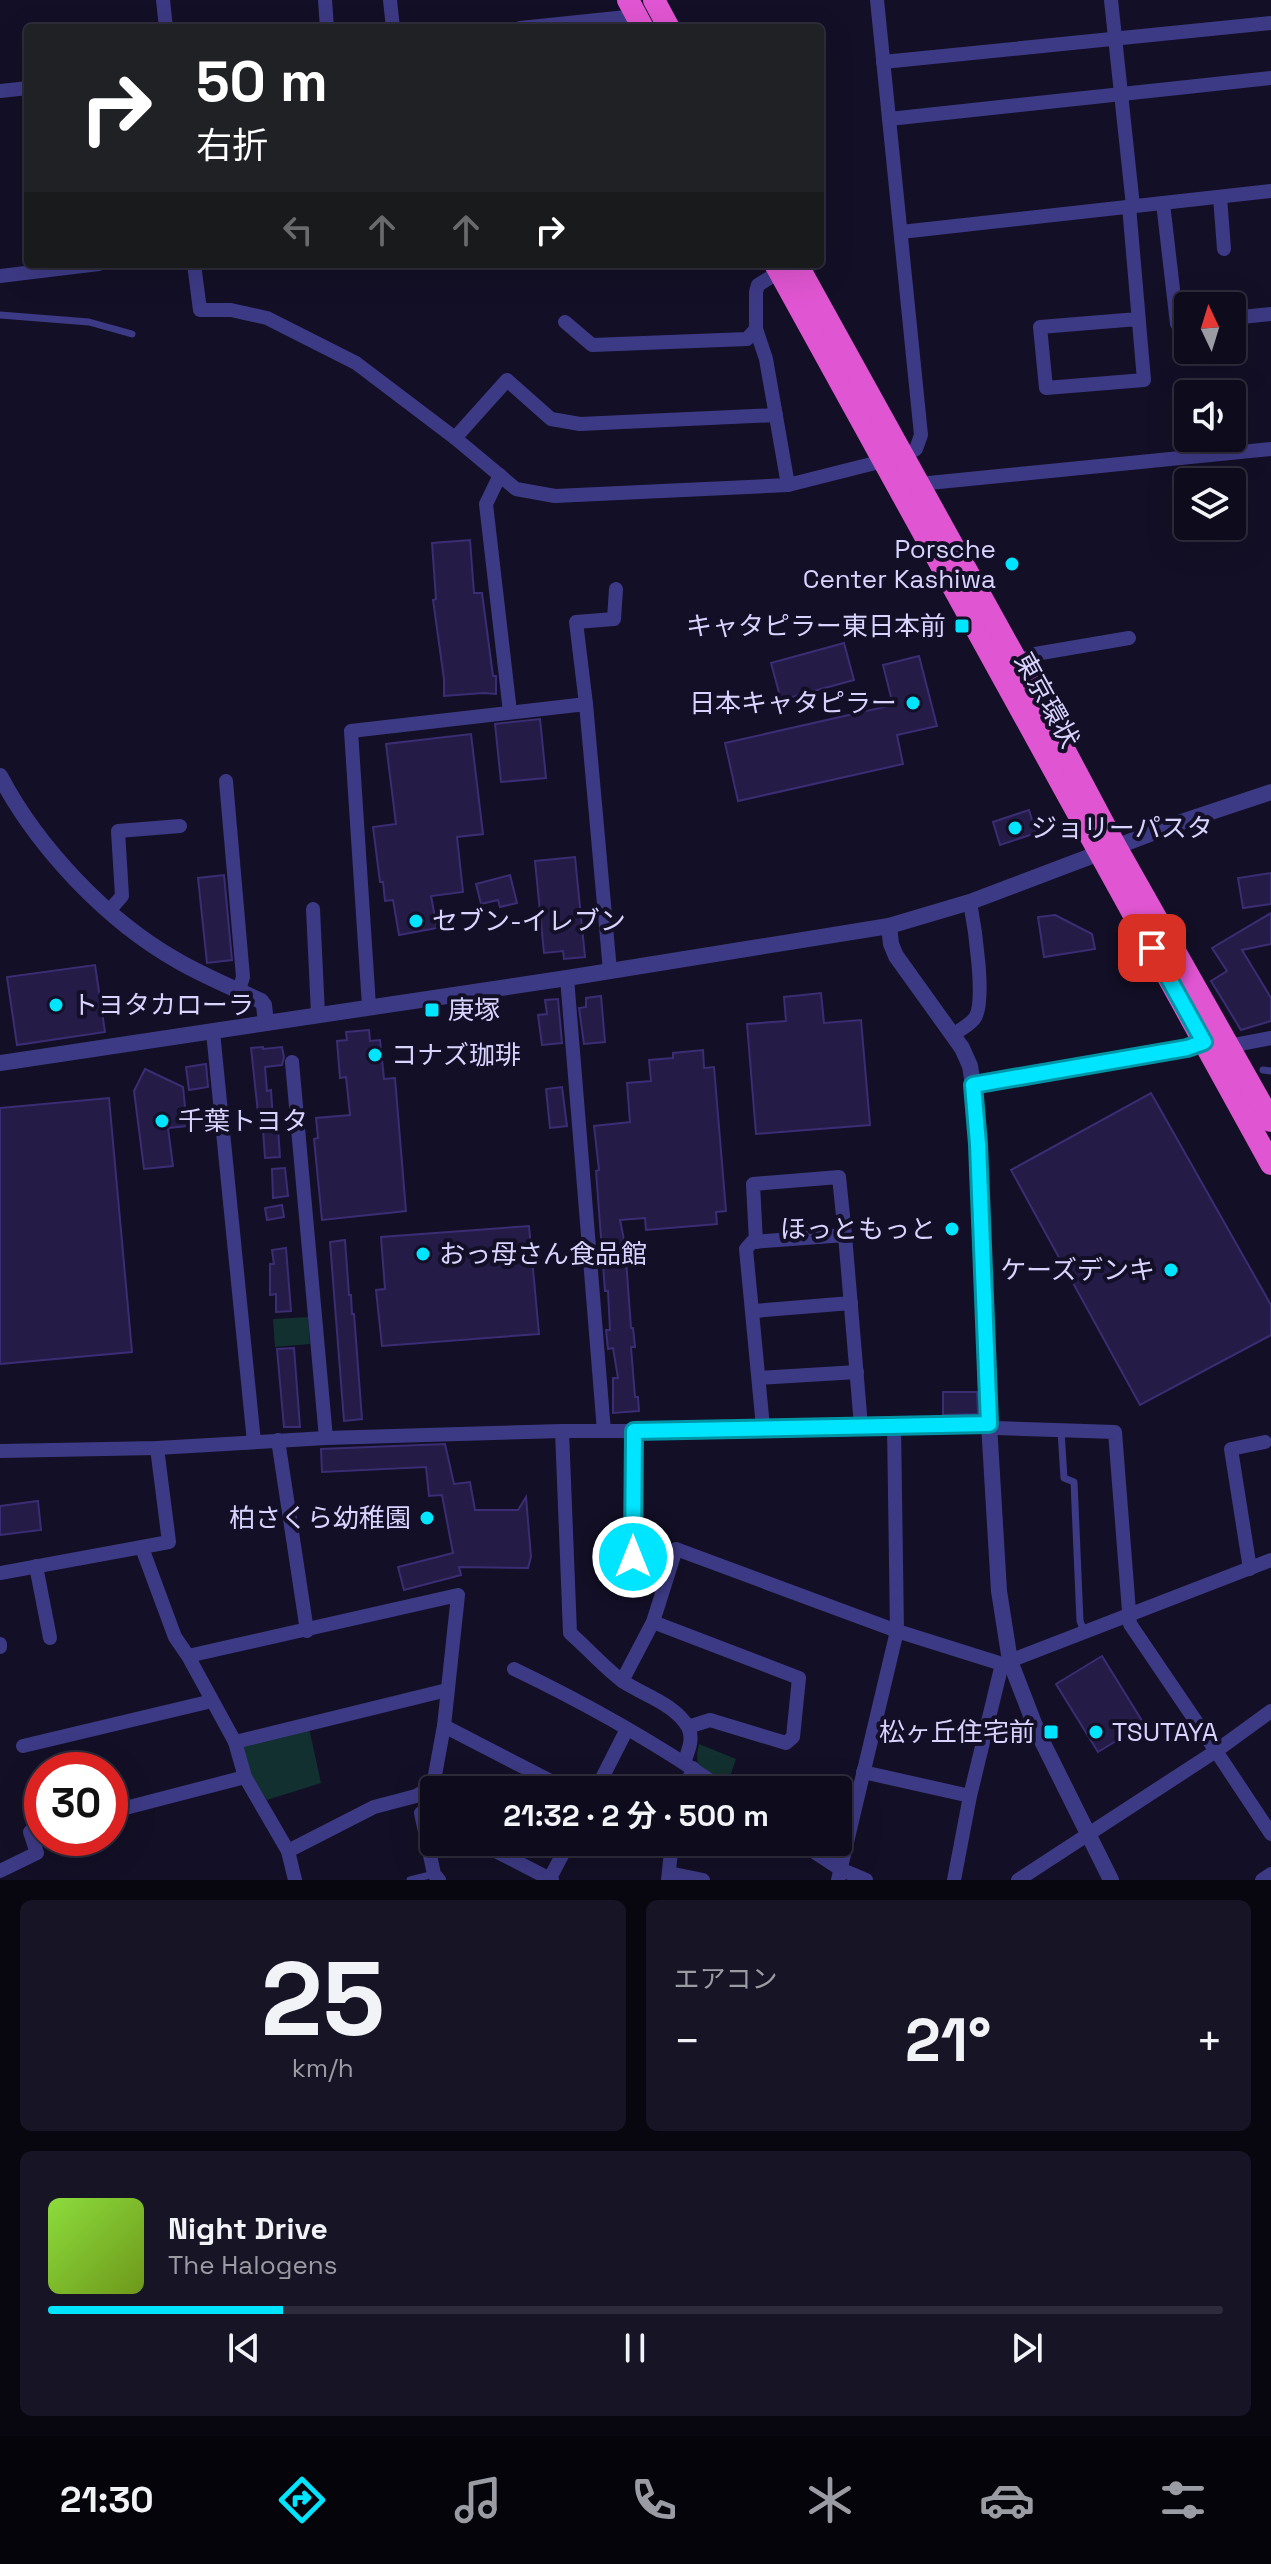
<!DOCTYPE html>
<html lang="ja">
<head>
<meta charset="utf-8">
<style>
	body { margin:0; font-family:"Space Grotesk","Noto Sans JP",sans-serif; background:#171425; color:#f1f3f6; height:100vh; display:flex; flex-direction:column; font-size:30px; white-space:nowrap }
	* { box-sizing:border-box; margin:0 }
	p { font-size:26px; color:#9b9ba3 }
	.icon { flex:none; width:44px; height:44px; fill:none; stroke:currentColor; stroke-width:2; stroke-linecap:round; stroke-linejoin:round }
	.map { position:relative; height:1880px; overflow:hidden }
	.panel { display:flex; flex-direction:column; gap:20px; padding:20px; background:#08060f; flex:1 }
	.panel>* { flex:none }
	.banner { position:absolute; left:24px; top:24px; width:800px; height:244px; border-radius:8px; box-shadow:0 8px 32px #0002,0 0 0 2px #2e2b3b; background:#202124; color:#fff; overflow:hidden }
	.needle { width:52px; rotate:356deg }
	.buttons { position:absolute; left:1174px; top:292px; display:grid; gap:16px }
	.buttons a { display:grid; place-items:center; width:72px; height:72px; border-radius:8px; background:#0e0b1c; box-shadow:0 8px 32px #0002,0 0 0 2px #2e2b3b; font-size:40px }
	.speed { position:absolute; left:24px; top:1752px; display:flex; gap:16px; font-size:40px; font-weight:700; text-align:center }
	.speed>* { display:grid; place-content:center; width:104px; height:104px; border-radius:50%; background:#0e0b1c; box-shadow:0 8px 32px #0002,0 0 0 2px #2e2b3b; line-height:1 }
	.speed .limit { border:12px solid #d22; background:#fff; color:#111 }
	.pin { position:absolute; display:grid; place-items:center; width:68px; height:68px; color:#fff; margin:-34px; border-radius:16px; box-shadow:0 4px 12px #0006 }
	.me { position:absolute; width:88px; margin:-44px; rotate:0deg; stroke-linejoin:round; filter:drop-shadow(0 0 6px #0008) }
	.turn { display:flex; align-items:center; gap:28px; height:168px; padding:0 40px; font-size:36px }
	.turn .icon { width:104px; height:104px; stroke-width:2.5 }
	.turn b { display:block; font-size:56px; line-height:68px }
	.lanes { display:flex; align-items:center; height:76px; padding:0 40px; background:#0003; justify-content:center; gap:40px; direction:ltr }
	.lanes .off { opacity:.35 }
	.big { font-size:60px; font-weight:700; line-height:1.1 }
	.panel .widget { flex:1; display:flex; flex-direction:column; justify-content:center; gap:12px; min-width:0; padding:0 28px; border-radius:12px; background:#171425 }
	.panel .dial { align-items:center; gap:0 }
	.dial b { font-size:104px; line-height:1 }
	.song { display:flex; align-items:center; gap:24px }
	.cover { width:96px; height:96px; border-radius:12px; background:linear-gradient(135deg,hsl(90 70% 55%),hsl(80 70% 35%)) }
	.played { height:8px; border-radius:4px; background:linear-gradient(90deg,#00e5ff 20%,#2e2b3b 20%) }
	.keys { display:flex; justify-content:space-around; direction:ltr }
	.heat { display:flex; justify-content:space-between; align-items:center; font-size:44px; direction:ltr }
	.panel .tiles { flex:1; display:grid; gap:20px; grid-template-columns:1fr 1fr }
	.widget:last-child { grid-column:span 2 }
	.trip { position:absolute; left:420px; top:1776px; width:432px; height:80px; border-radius:8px; background:#0e0b1c; box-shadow:0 8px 32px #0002,0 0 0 2px #2e2b3b; font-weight:700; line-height:80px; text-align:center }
	.dock { display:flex; height:128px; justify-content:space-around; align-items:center; background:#06040b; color:#9b9ba3 }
	.dock .icon { width:56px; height:56px }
	.dock .active { color:#00e5ff }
	.dock b { font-size:36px; color:#f1f3f6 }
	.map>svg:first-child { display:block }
	.green { fill:#12302f }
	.building { fill:#241b47; stroke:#3b2d73; stroke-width:2 }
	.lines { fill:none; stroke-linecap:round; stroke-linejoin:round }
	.service { stroke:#3d3a85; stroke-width:7 }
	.minor { stroke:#3d3a85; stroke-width:14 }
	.tertiary { stroke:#3d3a85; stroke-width:16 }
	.trunk { stroke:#e055d1; stroke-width:22 }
	.route-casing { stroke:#0095a6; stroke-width:20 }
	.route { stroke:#00e5ff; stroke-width:14 }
	.poi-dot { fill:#00e5ff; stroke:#130f26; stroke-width:3 }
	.labels { text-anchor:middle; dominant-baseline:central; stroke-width:8; stroke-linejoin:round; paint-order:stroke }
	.poi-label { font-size:26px; fill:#d9d4ff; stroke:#130f26; text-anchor:start }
	.street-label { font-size:26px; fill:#d9d4ff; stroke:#130f26 }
</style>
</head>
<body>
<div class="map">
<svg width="1271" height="1880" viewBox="0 0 1271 1880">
	<rect width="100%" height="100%" fill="#130f26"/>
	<g class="green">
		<polygon points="308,1317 310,1344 275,1347 273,1319"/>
		<polygon points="309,1728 321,1783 267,1800 248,1772 241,1745"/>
		<path d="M 699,1744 L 736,1759 L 727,1785 C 705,1771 692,1772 699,1744 Z"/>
	</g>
	<g class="building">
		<polygon points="470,540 474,593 482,593 493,676 496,676 496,694 483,693 444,696 444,679 433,600 436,599 432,543"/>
		<polygon points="844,643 854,680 781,700 771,663"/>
		<polygon points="919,656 937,726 897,735 903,764 738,801 725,743 893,705 883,665"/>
		<polygon points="540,719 546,778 501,782 495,724"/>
		<polygon points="471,734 483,834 457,837 463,892 431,896 437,928 399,935 393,900 385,901 383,882 380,882 373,827 396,824 386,744"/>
		<polygon points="1029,810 1036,833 1000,845 993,822"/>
		<polygon points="575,857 585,957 564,959 563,951 544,953 535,861"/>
		<polygon points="1271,873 1271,904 1243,908 1238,878"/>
		<polygon points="224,875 232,960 207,963 198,878"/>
		<polygon points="510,875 517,903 500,907 498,900 481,904 476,884"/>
		<polygon points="1271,913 1271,944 1242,950 1271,998 1271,1021 1241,1030 1211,981 1227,971 1212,948"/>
		<polygon points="1055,915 1092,934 1095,949 1044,957 1038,917"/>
		<polygon points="95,965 105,1032 17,1045 7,977"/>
		<polygon points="821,993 824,1023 861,1020 870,1125 756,1134 747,1024 786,1021 784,997"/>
		<polygon points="601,996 605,1042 584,1044 579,1008 586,1007 586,998"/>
		<polygon points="558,999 562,1043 542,1045 538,1015 547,1014 545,1000"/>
		<polygon points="369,1030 370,1041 380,1040 384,1079 395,1078 406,1211 322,1220 314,1139 318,1138 316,1118 350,1115 346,1077 340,1078 337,1041 347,1040 346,1032"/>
		<polygon points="263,1047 263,1049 282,1047 284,1057 282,1065 265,1067 267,1091 271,1090 273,1120 259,1122 251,1048"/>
		<polygon points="703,1050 704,1068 714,1067 726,1211 716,1212 717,1224 646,1230 645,1218 620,1220 625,1245 631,1328 633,1328 635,1347 631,1347 635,1397 638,1397 639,1411 613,1413 613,1378 618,1378 613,1348 608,1349 606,1330 610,1330 608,1291 605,1291 596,1171 599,1170 594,1126 630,1122 627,1083 651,1081 649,1060 673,1058 673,1053"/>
		<polygon points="206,1064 208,1087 189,1090 186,1067"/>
		<polygon points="145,1069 183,1087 187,1126 168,1128 173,1166 144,1169 134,1091"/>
		<polygon points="562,1087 567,1126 550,1128 546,1089"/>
		<polygon points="1151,1093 1271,1305 1271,1335 1140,1405 1011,1170"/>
		<polygon points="109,1098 132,1352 0,1364 0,1108"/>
		<polygon points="278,1128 280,1157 265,1158 263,1129"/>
		<polygon points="285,1168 288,1196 273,1198 272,1169"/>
		<polygon points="282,1205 284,1217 267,1220 265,1208"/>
		<polygon points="529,1226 539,1334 382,1346 376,1290 385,1289 381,1237"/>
		<polygon points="345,1240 349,1295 351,1295 352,1314 354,1314 362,1419 344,1421 330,1242"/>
		<polygon points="286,1248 291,1311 276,1312 276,1294 270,1295 270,1264 274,1264 272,1250"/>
		<polygon points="294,1348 300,1427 284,1427 277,1349"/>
		<polygon points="943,1392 977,1392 978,1414 943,1415"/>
		<polygon points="445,1444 454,1484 470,1482 475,1510 518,1510 526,1497 531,1557 528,1568 459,1567 461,1575 404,1590 398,1567 453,1553 442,1495 429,1496 426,1467 322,1472 321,1449"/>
		<polygon points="38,1501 41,1530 0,1535 0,1506"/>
		<polygon points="1102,1656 1144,1724 1098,1752 1056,1684"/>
	</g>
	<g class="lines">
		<g class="service">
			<polyline points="0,315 89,322 132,334"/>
			<polyline points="1263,1070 1271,1071"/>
			<polyline points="1061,1431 1064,1478 1074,1482 1080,1621 1084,1631"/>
			<polyline points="410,1880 434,1874"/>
		</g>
		<g class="minor">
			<polyline points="163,0 166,28"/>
			<polyline points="325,0 327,28"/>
			<polyline points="390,0 393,28"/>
			<polyline points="1111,0 1133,206"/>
			<polyline points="520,28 636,16"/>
			<polyline points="883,62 1271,23"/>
			<polyline points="0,91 28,88"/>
			<polyline points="889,119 1271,78"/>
			<polyline points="1220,197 1224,249"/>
			<polyline points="1163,203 1177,324 1188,323"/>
			<polyline points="1129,206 1144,380 1046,388 1040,327 1138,319"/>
			<polyline points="901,232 1271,191"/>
			<polyline points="194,264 200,310 231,310 267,318 356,363 455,438 516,489 555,496 788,485 903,456 916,449 921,435 877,0"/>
			<polyline points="779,272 758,285 756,292 756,329 766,359 788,485"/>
			<polyline points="0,276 99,264"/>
			<polyline points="1232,318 1271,314"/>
			<polyline points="565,322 592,345 747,339 756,329"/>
			<polyline points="455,438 507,380 551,419 580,424 776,415"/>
			<polyline points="500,475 486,504 510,712"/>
			<polyline points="919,484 1271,449"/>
			<polyline points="1010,666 1035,654 1129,638"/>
			<polyline points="586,704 576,622 614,619 616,589"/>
			<polyline points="226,781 243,977 239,990"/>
			<polyline points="313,909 318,1014"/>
			<polyline points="109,911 122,896 118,831 180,826"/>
			<polyline points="567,978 604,1431"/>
			<polyline points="369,1006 351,731 586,704 610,971"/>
			<polyline points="213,1032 254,1442"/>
			<path d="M 954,1034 C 960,1030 969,1025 974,1019 C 987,1004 974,923 970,902"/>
			<polyline points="1229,1046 1271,1038"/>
			<polyline points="292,1062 326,1438"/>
			<polyline points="973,1085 1187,1048 1204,1042"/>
			<polyline points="756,1242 753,1184 839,1177 845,1235"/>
			<polyline points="754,1311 851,1303"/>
			<polyline points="759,1378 857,1372"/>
			<polyline points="763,1427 746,1249 752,1242 845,1235 861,1426"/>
			<path d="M 562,1431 L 570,1633 C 587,1648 603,1666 621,1680 C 642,1695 674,1703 688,1727 C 694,1739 688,1751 684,1763"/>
			<polyline points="278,1440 307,1631"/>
			<polyline points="0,1451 157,1448 326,1438 562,1431 634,1431 989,1424 996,1428 1115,1432 1130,1624 1216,1751 1018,1880"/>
			<polyline points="142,1548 175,1637 188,1656 235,1742 245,1777 288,1851 374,1807 416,1796 433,1786 444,1726 458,1595 188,1656"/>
			<polyline points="36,1566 50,1638"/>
			<polyline points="1250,1569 1231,1449 1265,1442"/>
			<polyline points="0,1573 169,1542 157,1448"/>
			<polyline points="633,1588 634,1431"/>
			<polyline points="653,1622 799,1678 793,1737 786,1743 710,1720 688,1727"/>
			<polyline points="0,1644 0,1647"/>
			<path d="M 514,1669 C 587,1704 658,1744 724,1790"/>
			<polyline points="622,1681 653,1622 676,1549 897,1631 1002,1664"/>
			<polyline points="1271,1711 1216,1751 1271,1834"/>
			<polyline points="444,1726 568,1790"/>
			<polyline points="235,1742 447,1690"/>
			<polyline points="23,1746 212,1701"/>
			<polyline points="863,1772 970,1796"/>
			<polyline points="596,1790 627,1729"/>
			<polyline points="685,1790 693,1768"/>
			<polyline points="110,1812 245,1777"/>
			<polyline points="421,1813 434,1874 439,1880"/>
			<polyline points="478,1842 552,1880"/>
			<polyline points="799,1842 840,1869 866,1880"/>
			<polyline points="288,1851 295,1880"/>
			<polyline points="0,1871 37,1853 30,1832 42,1829"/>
			<polyline points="669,1873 703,1880"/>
			<polyline points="550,1878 569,1842"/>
			<polyline points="668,1880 672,1842"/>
			<polyline points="838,1880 897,1631 894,1425"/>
			<polyline points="954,1880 970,1796 1002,1664 1271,1560"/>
			<polyline points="1262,1880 1271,1874"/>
		</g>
		<g class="tertiary">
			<path d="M 0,776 C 38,848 107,921 178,961 C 204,976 233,988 261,1001 L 264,1005 L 266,1023"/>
			<polyline points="889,926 891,944 896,956 962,1048 970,1066 973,1085 978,1144 989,1424 999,1591 1010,1661 1037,1731 1111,1880"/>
			<polyline points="0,1063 567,978 889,926 970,902 1184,821 1271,792"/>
		</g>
		<g class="trunk">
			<polyline points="628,0 643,28"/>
			<polyline points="654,0 669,28"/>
			<polyline points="775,264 1271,1164"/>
			<polyline points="797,264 1029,683 1116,847 1271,1121"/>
		</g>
	</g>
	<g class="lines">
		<defs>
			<polyline id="route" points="633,1557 634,1431 989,1424 978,1144 973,1085 1187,1048 1204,1042 1152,948"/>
		</defs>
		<use href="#route" class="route-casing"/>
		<use href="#route" class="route"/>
	</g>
	<g class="poi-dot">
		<circle cx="1012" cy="564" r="8"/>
		<rect x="954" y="618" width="16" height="16" rx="4"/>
		<circle cx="913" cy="703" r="8"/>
		<circle cx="1015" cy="828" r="8"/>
		<circle cx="416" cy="921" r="8"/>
		<circle cx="56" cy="1005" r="8"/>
		<rect x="424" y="1002" width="16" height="16" rx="4"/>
		<circle cx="375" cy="1055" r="8"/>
		<circle cx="162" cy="1121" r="8"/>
		<circle cx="952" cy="1229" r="8"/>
		<circle cx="423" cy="1254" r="8"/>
		<circle cx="1171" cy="1270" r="8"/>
		<circle cx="427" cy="1518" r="8"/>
		<rect x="1043" y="1724" width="16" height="16" rx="4"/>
		<circle cx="1096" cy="1732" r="8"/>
	</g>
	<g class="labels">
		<g class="poi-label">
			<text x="996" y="549" text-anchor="end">Porsche<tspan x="996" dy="30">Center Kashiwa</tspan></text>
			<text x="946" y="626" text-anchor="end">キャタピラー東日本前</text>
			<text x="897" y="703" text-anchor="end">日本キャタピラー</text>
			<text x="1031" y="828">ジョリーパスタ</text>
			<text x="432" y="921">セブン-イレブン</text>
			<text x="72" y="1005">トヨタカローラ</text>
			<text x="448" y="1010">庚塚</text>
			<text x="391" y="1055">コナズ珈琲</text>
			<text x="178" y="1121">千葉トヨタ</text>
			<text x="936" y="1229" text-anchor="end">ほっともっと</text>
			<text x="439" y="1254">おっ母さん食品館</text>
			<text x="1155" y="1270" text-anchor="end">ケーズデンキ</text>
			<text x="411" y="1518" text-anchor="end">柏さくら幼稚園</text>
			<text x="1035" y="1732" text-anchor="end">松ヶ丘住宅前</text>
			<text x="1112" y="1732">TSUTAYA</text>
		</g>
		<g class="street-label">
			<text transform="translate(1047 700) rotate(61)">東京環状</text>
		</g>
	</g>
</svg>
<div class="buttons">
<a><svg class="needle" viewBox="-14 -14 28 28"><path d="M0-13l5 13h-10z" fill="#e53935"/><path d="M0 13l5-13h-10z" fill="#9b9ba3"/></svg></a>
<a><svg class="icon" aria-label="sound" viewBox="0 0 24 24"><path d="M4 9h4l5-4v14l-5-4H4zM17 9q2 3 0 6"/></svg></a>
<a><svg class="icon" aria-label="layers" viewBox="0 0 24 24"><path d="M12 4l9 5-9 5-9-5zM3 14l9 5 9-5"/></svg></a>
</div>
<div class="speed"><div class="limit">30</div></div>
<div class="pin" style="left:1152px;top:948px;background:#d93025"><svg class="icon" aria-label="arrive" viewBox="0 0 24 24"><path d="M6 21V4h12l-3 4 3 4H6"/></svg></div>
<svg class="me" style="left:633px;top:1557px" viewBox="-20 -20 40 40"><circle r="17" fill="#00e5ff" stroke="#fff" stroke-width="3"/><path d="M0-11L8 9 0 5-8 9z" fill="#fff"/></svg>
<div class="trip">21:32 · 2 分 · 500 m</div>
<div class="banner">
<div class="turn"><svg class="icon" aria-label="right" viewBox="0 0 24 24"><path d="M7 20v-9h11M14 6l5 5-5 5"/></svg><div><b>50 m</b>右折</div></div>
<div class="lanes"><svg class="icon off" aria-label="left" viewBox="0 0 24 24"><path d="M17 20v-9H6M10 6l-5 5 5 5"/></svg><svg class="icon off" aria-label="ahead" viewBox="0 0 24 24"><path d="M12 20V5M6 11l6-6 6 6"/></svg><svg class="icon off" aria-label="ahead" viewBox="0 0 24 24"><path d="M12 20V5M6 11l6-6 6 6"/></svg><svg class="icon" aria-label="right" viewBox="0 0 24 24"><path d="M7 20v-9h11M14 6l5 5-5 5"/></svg></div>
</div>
</div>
<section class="panel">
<div class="tiles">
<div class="widget dial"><b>25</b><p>km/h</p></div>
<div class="widget"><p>エアコン</p>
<div class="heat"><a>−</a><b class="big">21°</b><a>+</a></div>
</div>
<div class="widget">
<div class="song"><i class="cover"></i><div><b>Night Drive</b><p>The Halogens</p></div></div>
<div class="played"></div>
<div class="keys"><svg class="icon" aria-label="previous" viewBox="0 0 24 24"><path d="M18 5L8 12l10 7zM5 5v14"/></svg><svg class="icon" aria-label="pause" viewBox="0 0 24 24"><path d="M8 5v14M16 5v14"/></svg><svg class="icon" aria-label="next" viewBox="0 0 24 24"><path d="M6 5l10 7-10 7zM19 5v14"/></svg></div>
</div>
</div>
</section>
<nav class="dock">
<b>21:30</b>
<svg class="icon active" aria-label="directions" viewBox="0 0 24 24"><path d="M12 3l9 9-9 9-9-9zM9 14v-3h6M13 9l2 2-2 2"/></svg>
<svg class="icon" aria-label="music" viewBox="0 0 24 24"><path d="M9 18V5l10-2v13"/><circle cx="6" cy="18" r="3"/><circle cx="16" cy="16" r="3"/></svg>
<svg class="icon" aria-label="phone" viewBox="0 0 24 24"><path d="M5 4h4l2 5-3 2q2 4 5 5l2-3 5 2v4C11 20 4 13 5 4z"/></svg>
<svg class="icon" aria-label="climate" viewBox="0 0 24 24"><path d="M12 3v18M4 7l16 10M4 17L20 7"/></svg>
<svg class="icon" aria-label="car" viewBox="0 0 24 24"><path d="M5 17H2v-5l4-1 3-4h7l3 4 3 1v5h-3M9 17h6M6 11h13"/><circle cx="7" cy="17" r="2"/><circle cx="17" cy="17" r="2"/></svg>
<svg class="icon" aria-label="filters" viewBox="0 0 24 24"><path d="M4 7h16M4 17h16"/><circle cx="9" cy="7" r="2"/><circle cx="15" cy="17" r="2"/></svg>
</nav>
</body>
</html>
